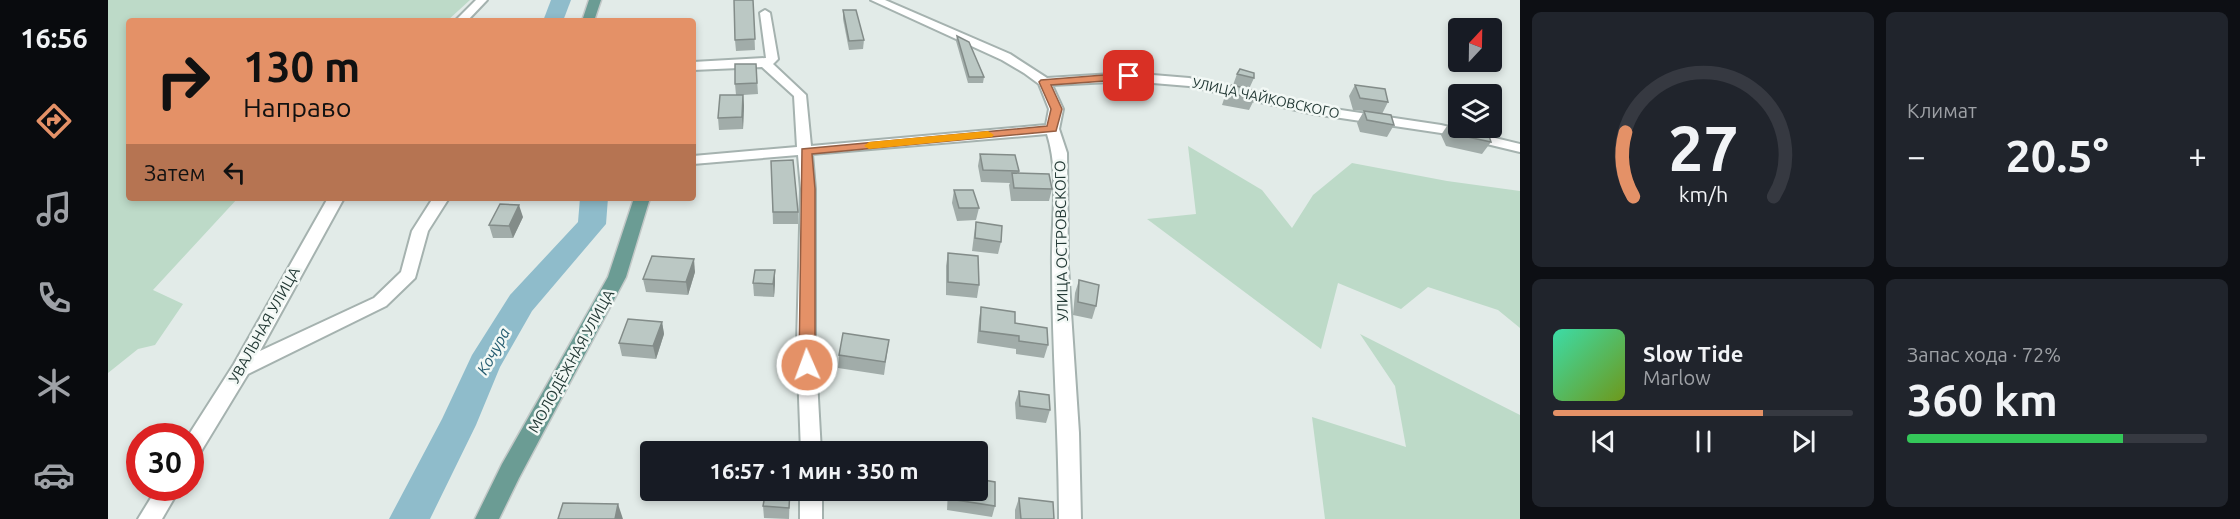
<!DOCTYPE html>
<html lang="ru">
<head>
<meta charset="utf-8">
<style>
	body { margin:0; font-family:Ubuntu,sans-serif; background:#20242c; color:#f1f3f6; height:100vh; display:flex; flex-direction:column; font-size:22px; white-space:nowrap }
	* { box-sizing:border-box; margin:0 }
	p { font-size:20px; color:#9ea1a6 }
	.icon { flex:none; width:33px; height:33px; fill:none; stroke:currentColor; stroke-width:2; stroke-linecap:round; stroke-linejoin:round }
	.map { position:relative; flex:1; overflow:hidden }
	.side { display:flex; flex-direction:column; gap:12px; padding:12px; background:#0d0f14; width:720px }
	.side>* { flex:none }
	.top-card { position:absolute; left:18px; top:18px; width:570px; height:183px; border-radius:6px; box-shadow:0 3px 9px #0003; background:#e49167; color:#111; overflow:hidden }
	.needle { width:39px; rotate:22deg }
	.buttons { position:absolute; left:1340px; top:18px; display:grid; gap:12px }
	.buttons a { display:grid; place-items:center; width:54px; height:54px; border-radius:6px; background:#171b24; box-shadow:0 3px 9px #0003; font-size:30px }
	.speed { position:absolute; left:18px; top:423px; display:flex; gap:12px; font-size:30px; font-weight:700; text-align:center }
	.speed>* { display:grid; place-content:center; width:78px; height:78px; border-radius:50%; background:#171b24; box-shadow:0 3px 9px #0003; line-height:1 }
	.speed .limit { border:9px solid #d22; background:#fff; color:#111 }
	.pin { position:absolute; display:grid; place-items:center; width:51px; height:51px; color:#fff; margin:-26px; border-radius:12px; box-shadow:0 3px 9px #0006 }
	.me { position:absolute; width:66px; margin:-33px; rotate:358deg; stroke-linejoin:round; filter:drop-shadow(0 0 4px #0008) }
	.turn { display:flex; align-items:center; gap:21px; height:126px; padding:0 18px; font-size:27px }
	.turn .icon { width:78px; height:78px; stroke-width:2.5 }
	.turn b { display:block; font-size:42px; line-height:51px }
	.then { display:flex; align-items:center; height:57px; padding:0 18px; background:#0003; gap:12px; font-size:22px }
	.big { font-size:45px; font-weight:700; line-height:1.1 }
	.side .card { flex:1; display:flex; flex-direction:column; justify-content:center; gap:9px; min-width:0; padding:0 21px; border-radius:9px; background:#20242c }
	.side .dial { align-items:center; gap:0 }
	.dial svg { height:156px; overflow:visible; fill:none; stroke:#363941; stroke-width:7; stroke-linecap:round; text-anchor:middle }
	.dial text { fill:#f1f3f6; stroke:none }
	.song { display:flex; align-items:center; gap:18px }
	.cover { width:72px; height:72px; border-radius:9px; background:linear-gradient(135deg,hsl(160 70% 55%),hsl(80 70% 35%)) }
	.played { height:6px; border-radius:3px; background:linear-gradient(90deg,#e49167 70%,#363941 70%) }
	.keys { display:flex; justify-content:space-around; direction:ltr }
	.heat { display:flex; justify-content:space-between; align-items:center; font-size:33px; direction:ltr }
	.charge { height:9px; border-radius:4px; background:linear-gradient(90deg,#34c759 72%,#363941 0) }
	.side .tiles { flex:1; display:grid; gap:12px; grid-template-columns:repeat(2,1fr) }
	.trip { position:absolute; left:532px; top:441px; width:348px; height:60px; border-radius:6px; background:#171b24; box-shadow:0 3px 9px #0003; font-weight:700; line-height:60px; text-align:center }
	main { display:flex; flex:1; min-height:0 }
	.dock { display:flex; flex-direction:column; width:108px; justify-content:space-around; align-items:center; background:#090b0e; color:#9ea1a6 }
	.dock .icon { width:42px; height:42px }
	.dock .current { color:#e49167 }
	.dock b { font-size:27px; color:#f1f3f6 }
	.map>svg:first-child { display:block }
	.green { fill:#bddac8 }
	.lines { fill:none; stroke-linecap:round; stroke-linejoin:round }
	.river { fill:#8fbccb; fill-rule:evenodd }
	.street-casing { stroke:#a5b2af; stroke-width:4 }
	.primary-casing { stroke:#c2c8c7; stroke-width:3 }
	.street { fill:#fff; fill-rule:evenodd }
	.primary { fill:#6b9c94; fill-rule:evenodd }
	.wall { fill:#a1aca9 }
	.shaded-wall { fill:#838c89 }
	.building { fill:#bbc8c4; stroke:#838c89; stroke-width:1.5 }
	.route { fill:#e49167; stroke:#945e43; stroke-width:1.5 }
	.slow { fill:#f59e0b }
	.labels { text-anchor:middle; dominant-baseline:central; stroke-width:5; stroke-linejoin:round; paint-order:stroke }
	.far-street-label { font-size:14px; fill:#243a36; stroke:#f2f8f5 }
	.street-label { font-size:15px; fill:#243a36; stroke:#f2f8f5 }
	.water-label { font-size:16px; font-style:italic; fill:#245c70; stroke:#f2f8f5 }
</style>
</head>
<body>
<main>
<nav class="dock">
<b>16:56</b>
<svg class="icon current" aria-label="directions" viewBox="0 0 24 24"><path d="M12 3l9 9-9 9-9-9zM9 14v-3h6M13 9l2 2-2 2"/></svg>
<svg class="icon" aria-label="music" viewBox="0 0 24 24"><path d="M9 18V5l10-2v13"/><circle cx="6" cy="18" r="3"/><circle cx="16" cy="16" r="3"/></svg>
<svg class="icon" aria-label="phone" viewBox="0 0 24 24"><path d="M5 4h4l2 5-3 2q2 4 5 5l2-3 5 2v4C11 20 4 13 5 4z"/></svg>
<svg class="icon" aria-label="climate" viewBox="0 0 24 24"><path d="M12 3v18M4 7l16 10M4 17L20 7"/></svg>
<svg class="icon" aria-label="car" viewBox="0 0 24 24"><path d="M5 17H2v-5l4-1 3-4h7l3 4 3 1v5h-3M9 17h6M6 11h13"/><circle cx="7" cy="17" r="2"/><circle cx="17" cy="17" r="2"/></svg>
</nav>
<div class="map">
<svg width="1412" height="519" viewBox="0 0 1412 519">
	<rect width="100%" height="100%" fill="#e2ebe8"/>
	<g class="green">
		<polygon points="0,0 362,0 339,21 21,21 21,198 130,198 45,290 75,304 47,345 30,349 0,373"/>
		<polygon points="1080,146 1154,190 1184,228 1205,195 1244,163 1339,181 1412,191 1412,328 1390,310 1320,287 1293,309 1230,283 1213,349 1039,219 1088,214"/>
		<polygon points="1252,334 1412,415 1412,519 1217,519 1204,417 1298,447 1287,386"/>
	</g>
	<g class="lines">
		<g class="river">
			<polygon points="443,0 463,0 455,21 435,21"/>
			<polygon points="472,198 500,198 498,224 424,311 392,367 368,425 322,519 281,519 334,419 364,355 402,295 470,222"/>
		</g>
		<defs>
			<g id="street">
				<polygon points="368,0 379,0 359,21 347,21"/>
				<path d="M 763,0 L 777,0 L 902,54 L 939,78 L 1021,73 L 1081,78 L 1206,106 L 1333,125 L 1412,144 L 1412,152 L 1333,133 L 1206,114 L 1081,86 L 1021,81 L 944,85 L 955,109 L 951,129 L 959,153 L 960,267 L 971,433 L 973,519 L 951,519 C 951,435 944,350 944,266 C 943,223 952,175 939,134 L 704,154 L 707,189 L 707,344 L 713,452 L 693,452 L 689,344 L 693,189 L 690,155 L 585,164 L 585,156 L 689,147 L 686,96 L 654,67 L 585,70 L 585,62 L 658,58 L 652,13 L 657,10 L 662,13 L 670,59 L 665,64 L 698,95 L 703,146 L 938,125 L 941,109 L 931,84 L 916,73 L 894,60 Z"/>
				<polygon points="220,198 236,198 152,351 266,298 293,272 304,231 325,198 341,198 320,231 307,278 278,306 140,374 89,458 82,461 82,436 80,436 126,364"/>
				<polygon points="49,488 72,488 54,519 30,519"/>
				<rect x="692" y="490" width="22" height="29"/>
			</g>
			<g id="primary">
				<polygon points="481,0 493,0 486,21 474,21"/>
				<polygon points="526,198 542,198 518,277 411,478 391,519 367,519 394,464 500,277"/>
			</g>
		</defs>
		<use href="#street" class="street-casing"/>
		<use href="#primary" class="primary-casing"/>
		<use href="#street" class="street"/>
		<use href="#primary" class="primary"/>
	</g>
	<g class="wall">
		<polygon points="645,0 647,50 628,51 627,40"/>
		<polygon points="735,10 756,40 755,49 741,50 735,19"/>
		<polygon points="849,36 876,77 875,83 860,83 848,41"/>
		<polygon points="648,64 650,94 635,95 636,106 635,129 611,130 610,118 628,95 627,84"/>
		<polygon points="1129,74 1146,78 1141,89 1147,98 1141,110 1114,105 1118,93 1125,85"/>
		<polygon points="1247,85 1280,102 1274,114 1286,125 1279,137 1252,132 1249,123 1256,111 1245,110 1241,96"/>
		<polygon points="1341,123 1383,142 1374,154 1338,146 1333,135"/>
		<polygon points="872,154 911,171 911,173 944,189 941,201 903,201 901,185 902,183 873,182 870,166"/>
		<polygon points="663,161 690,212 690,224 665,224"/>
		<polygon points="846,190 871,208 868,220 849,221 844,203"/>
		<polygon points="415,217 405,238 385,238 381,225"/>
		<polygon points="868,222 893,242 890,254 864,251 866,235"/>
		<polygon points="840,253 871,285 869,298 838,295 838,266"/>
		<polygon points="667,270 667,283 666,297 646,296 645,283"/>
		<polygon points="587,272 580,295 538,292 535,279"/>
		<polygon points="971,280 988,306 984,319 965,315 967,293"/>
		<polygon points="873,307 907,323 940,345 936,358 908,354 908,349 869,343 871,319"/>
		<polygon points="554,322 556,334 548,359 514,356 511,343"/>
		<polygon points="781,340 776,375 730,368 731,355"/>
		<polygon points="911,391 942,410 938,423 908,419 907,403"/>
		<polygon points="682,490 681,519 656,518 655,506"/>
		<polygon points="840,490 870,490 887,506 884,517 839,510"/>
		<polygon points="911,498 946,519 907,519 907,510"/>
	</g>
	<g class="shaded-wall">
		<polygon points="635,95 636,106 635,129 634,117"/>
		<polygon points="411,205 415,217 405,238 401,226"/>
		<polygon points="586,259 587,272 580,295 578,282"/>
		<polygon points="667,270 667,283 666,297 665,284"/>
		<polygon points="554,322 556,334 548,359 545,346"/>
		<polygon points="510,504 515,519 507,519"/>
	</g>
	<g class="building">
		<polygon points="626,0 645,0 647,39 627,40"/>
		<polygon points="735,10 748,10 756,40 741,41"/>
		<polygon points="849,36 861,42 876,77 861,77"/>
		<polygon points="627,64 648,64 649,83 627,84"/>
		<polygon points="1132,69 1146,73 1146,78 1129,74"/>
		<polygon points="1123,85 1146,90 1147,98 1118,93"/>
		<polygon points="1247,85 1277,89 1280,102 1252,98"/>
		<polygon points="612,95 635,95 634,117 610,118"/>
		<polygon points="1256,111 1283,115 1286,125 1259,120"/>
		<polygon points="1341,123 1350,126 1350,128 1358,128 1380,133 1383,142 1346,134"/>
		<polygon points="872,154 907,155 911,171 875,170"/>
		<polygon points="685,160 690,212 665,212 663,161"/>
		<polygon points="904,173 941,174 944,189 906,188"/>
		<polygon points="846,190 865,190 871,208 851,208"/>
		<polygon points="392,204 411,205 401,226 381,225"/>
		<polygon points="868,222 894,226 893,242 867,238"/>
		<polygon points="840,253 870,256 871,285 840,282"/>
		<polygon points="544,256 586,259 578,282 535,279"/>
		<polygon points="647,270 667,270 665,284 645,283"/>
		<polygon points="971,280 991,285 988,306 970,302"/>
		<polygon points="873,307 907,312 907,323 939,328 940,345 911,341 911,336 872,331"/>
		<polygon points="520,319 554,322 545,346 511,343"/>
		<polygon points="735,333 781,340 777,362 731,355"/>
		<polygon points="911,391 941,395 942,410 912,406"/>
		<polygon points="870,479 887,482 887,506 842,499 842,490 870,490"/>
		<polygon points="658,490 682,490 681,508 655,506"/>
		<polygon points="911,498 945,502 946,519 913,519"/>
		<polygon points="455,503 510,504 507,519 450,519"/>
	</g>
	<polygon class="route" points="1021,73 1024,74 1024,79 943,85 954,109 948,131 704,154 707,189 707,365 705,369 693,369 691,365 694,149 939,126 943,109 931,82 933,80"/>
	<polygon class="slow" points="880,131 886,135 884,137 761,149 756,146 761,142"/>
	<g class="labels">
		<g class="far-street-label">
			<text transform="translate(1158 98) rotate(12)">УЛИЦА ЧАЙКОВСКОГО</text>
		</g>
		<g class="street-label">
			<text transform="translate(953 241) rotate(-91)">УЛИЦА ОСТРОВСКОГО</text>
			<text transform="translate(156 325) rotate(-61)">УВАЛЬНАЯ УЛИЦА</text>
			<text transform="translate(463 361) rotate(-61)">МОЛОДЁЖНАЯ УЛИЦА</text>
		</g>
		<g class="water-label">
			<text transform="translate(385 351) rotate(-61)">Кочура</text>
		</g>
	</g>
</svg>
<div class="buttons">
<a><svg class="needle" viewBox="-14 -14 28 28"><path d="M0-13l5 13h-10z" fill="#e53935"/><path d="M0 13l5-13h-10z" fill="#9ea1a6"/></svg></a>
<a><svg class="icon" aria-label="layers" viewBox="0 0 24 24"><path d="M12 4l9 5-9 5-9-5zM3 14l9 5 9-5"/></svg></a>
</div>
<div class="speed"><div class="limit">30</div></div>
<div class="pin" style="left:1021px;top:76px;background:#d93025"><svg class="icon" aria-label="arrive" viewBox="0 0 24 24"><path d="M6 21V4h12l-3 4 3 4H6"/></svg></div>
<svg class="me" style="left:699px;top:365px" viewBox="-20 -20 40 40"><circle r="17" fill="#e49167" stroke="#fff" stroke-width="3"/><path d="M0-11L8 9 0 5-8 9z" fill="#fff"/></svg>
<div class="trip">16:57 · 1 мин · 350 m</div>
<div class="top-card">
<div class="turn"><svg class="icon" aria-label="right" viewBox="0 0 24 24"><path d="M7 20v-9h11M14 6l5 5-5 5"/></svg><div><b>130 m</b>Направо</div></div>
<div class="then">Затем<svg class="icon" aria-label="left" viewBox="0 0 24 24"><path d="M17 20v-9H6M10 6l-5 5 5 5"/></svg></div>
</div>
</div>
<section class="side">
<div class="tiles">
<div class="card dial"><svg viewBox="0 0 100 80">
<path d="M14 69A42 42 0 1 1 86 69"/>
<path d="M14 69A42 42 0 0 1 10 36" stroke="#e49167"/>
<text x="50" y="56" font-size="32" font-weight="700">27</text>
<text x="50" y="72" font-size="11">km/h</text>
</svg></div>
<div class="card"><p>Климат</p>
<div class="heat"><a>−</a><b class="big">20.5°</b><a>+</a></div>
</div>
<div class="card">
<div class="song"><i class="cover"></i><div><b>Slow Tide</b><p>Marlow</p></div></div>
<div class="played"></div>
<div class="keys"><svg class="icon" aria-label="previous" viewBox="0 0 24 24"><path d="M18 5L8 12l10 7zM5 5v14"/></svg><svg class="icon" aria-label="pause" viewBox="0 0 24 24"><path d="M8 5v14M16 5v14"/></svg><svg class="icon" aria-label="next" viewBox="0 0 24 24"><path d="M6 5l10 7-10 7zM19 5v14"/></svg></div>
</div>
<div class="card"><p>Запас хода · 72%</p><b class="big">360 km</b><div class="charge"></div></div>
</div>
</section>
</main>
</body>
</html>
